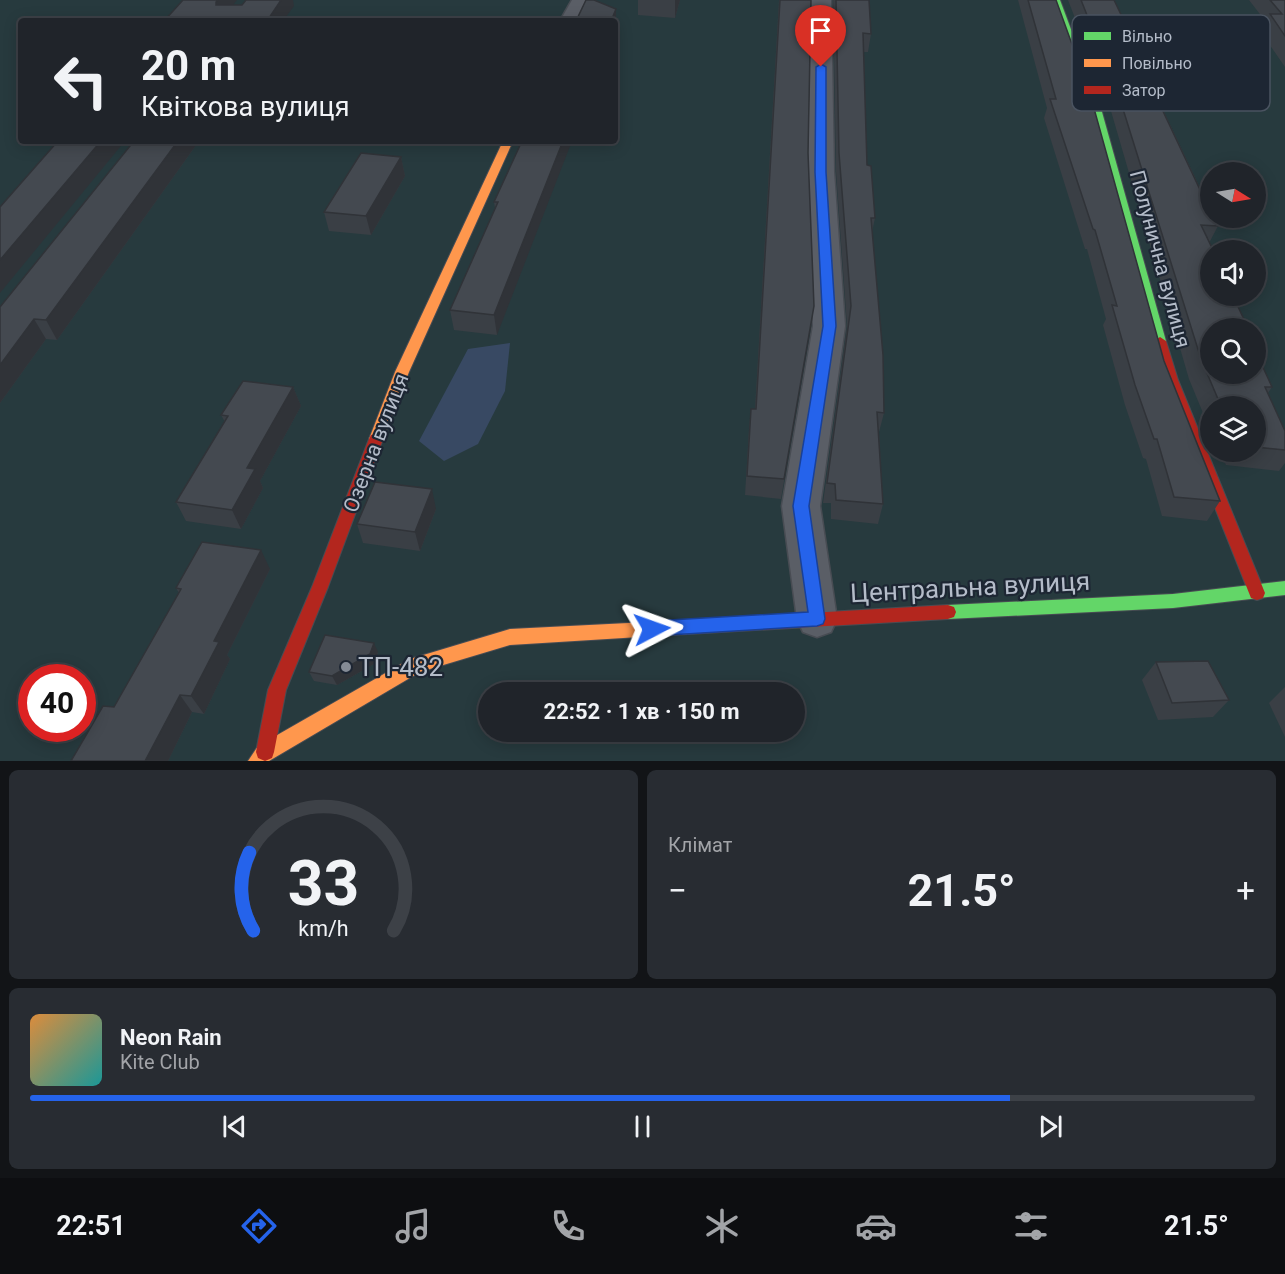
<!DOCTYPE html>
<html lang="uk">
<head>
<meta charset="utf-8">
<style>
	body { margin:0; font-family:Roboto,sans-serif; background:#282c32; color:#f1f3f6; height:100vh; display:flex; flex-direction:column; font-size:22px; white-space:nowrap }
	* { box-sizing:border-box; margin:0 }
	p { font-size:20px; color:#a2a4a8 }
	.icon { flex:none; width:33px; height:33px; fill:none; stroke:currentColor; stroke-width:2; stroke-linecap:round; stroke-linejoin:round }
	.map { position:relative; height:761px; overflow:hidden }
	.sheet { display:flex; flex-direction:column; gap:9px; padding:9px; background:#121417; flex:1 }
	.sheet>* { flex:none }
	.top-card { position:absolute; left:18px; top:18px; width:600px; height:126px; border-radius:6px; box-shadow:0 3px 15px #0003,0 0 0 2px #3d4147; background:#20242a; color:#f1f3f6; overflow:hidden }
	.needle { width:39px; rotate:101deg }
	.fabs { position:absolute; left:1200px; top:162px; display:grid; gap:12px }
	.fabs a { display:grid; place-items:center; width:66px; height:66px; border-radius:50%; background:#20242a; box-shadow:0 3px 15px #0003,0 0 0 2px #3d4147; font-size:30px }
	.speed { position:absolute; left:18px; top:664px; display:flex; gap:12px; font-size:30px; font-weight:700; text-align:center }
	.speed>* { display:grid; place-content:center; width:78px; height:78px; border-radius:50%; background:#20242a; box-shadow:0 3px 15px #0003,0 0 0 2px #3d4147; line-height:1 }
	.speed .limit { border:9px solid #d22; background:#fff; color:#111 }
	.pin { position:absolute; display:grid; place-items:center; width:51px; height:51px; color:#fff; margin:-62px -26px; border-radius:50% 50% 50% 0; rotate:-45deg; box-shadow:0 0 6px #0007 }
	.pin .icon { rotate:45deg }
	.me { position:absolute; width:66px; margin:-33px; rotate:86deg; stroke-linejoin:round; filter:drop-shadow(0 0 4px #0008) }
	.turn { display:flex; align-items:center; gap:21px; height:126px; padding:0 24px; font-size:27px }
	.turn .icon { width:78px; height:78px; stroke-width:2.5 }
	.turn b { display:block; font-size:42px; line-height:51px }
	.big { font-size:45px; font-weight:700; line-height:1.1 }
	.sheet .tile { flex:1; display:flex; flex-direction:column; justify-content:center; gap:9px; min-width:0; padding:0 21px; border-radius:9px; background:#282c32 }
	.sheet .dial { align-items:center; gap:0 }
	.dial svg { height:156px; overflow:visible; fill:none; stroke:#3d4147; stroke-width:7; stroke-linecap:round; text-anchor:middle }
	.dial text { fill:#f1f3f6; stroke:none }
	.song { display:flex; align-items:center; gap:18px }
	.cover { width:72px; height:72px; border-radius:9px; background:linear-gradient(135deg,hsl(30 70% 55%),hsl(180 70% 35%)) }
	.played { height:6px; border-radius:3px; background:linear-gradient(90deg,#2563eb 80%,#3d4147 80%) }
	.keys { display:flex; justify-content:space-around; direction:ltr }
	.heat { display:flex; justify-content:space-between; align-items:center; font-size:33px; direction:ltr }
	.sheet .tiles { flex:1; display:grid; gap:9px; grid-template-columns:1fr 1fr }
	.tile:last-child { grid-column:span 2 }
	.trip { position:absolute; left:478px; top:682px; width:327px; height:60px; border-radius:30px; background:#20242a; box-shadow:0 3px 15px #0003,0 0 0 2px #3d4147; font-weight:700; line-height:60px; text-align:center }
	.menu { display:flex; height:96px; justify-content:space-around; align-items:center; background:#0d0e11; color:#a2a4a8 }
	.menu .icon { width:42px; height:42px }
	.menu .selected { color:#2563eb }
	.menu b { font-size:27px; color:#f1f3f6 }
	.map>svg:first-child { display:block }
	.green { fill:#273a3e; fill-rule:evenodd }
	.water { fill:#384963 }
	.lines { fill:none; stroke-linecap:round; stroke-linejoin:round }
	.street-casing { stroke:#484c53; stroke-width:3 }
	.fast-casing { stroke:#484c53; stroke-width:2 }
	.slow-casing { stroke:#484c53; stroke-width:2 }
	.jam-casing { stroke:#484c53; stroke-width:2 }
	.street { fill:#5a5e66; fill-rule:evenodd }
	.fast { fill:#63d668; fill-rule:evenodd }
	.slow { fill:#ff974d; fill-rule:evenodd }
	.jam { fill:#b3261e; fill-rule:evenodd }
	.wall { fill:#3a3f45 }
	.shaded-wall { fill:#303338 }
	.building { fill:#444950; stroke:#303338; stroke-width:1.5 }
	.route { fill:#2563eb; stroke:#184099; stroke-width:1.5 }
	.poi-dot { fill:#848b96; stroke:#1d2633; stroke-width:2 }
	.labels { text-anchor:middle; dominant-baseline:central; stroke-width:4.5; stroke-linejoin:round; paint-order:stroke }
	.street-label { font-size:21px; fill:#b4bcc9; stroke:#1d2633 }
	.near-street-label { font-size:26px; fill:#b4bcc9; stroke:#1d2633 }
	.near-poi-label { font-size:26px; fill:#b4bcc9; stroke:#1d2633; text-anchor:start }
	.key { fill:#1d2633; stroke:#4a5360; stroke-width:1.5 }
	.key-label { font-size:16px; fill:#b4bcc9 }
</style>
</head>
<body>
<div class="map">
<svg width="1285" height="761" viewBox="0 0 1285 761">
	<rect width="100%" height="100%" fill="#2a3038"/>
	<path class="green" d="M 0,0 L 1285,0 L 1285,761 L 0,761 ZM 21,21 L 615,21 L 615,141 L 21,141 ZM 1210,172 L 1256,172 L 1256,218 L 1210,218 ZM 1210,250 L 1256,250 L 1256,296 L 1210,296 ZM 1210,328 L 1256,328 L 1256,374 L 1210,374 ZM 1210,406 L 1256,406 L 1256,452 L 1210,452 ZM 32,678 L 82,678 L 82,729 L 32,729 ZM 489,693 L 795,693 L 795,732 L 489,732 Z"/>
	<polygon class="water" points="510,343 505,391 478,444 444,461 419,441 468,349"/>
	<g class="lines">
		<defs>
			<g id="street">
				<polygon points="572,0 592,0 582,21 560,21"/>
				<polygon points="811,0 831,0 834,172 845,326 820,506 837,619 831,632 817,637 803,632 797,619 782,506 813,326 808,172"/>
			</g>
			<g id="fast">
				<polygon points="1052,0 1060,0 1102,112 1166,341 1165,344 1160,345 1154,341 1092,112"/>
				<polygon points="1285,581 1285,595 1173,608 948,619 942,617 940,612 942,607 948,605 1173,594"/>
			</g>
			<g id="slow">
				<polygon points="503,141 513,141 409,372 383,439 381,443 371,443 369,439 395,372"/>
				<polygon points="688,620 694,622 696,627 694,632 688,634 510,645 420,672 269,761 248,761 258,746 410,659 510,629"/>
			</g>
			<g id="jam">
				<polygon points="1160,337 1166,341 1178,380 1265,593 1263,598 1257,600 1251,598 1249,593 1164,380 1154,341"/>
				<polygon points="376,434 381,435 383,439 328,587 286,690 274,752 272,758 265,761 258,758 256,752 268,690 312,587 369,439 371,435"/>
				<polygon points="948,605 954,607 956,612 954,617 948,619 688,634 682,632 680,627 682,622 688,620"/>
			</g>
		</defs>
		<use href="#street" class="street-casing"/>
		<use href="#fast" class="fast-casing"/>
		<use href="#slow" class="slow-casing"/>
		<use href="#jam" class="jam-casing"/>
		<use href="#street" class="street"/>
		<use href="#fast" class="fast"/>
		<use href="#slow" class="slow"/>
		<use href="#jam" class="jam"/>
	</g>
	<g class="wall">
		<polygon points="638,0 680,0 675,18 638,15"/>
		<polygon points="779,0 811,0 808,153 814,306 781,499 745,495 749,428 751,409 755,409"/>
		<polygon points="833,0 869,0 871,34 868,52 864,52 867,165 875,218 872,232 884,413 879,432 883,504 878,524 831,519 831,503 823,503 847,326 836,172"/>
		<polygon points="1018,0 1056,0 1164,361 1220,501 1207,521 1162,516 1146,459 1143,458 1125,405 1103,325 1106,319 1087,249 1085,249 1044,118 1047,108"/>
		<polygon points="1068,0 1114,0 1149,73 1148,78 1218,226 1209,243 1247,326 1246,328 1210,328 1272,387 1268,393 1285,431 1285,463 1279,471 1226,465 1220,452 1256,452 1256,406 1210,406 1210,430 1189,379 1111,111"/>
		<polygon points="1249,0 1285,0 1285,67 1261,32 1266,22"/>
		<polygon points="134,141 199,141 57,340 46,339 0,403 0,307"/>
		<polygon points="522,141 497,335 454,330 450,310 495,208 494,202"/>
		<polygon points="401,157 405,176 371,235 329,231 324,212"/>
		<polygon points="293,387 301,406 260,481 263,488 241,529 186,521 176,502 225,422 221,415"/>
		<polygon points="436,509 420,551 363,543 357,524"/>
		<polygon points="270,569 227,655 230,659 204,714 192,712 168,761 71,761 114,707 179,593 176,588"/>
		<polygon points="378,652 374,664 337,685 314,681 309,672"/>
		<polygon points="1156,662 1229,700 1213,717 1158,720 1142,680"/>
		<polygon points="1285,687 1285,737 1269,703"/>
	</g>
	<g class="shaded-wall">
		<polygon points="218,0 237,0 221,20 216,5 216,2"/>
		<polygon points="281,0 293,0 294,6 283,21 267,21"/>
		<polygon points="675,0 680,0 675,18"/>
		<polygon points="616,9 616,26 615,29 615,21 611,21"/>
		<polygon points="101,141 125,141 0,293 0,260"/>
		<polygon points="178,141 199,141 57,340 46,320"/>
		<polygon points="563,141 572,141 497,335 494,315"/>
		<polygon points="401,157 405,176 371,235 366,216"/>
		<polygon points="34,319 46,339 0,403 0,365"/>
		<polygon points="293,387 301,406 260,481 263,488 241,529 232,510 247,468"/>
		<polygon points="432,489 436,509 420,551 415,532"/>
		<polygon points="261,550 270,569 227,655 230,659 204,714 191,696 214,641"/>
		<polygon points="374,643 378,652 374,664 337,685 332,676"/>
		<polygon points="180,695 192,712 168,761 145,761"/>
	</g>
	<g class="building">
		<polygon points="183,0 218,0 216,2 216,5 242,5 246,0 281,0 267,21 164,21"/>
		<polygon points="586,0 594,0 616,9 611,21 576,21"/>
		<polygon points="780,0 811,0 808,153 814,306 784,479 747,476 751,409 756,409"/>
		<polygon points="836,0 869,0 871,34 863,33 867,165 871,166 875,218 871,218 883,355 884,413 877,412 883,504 836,500 835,484 827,483 851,306 839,153"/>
		<polygon points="1028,0 1056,0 1090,94 1164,361 1220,501 1174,497 1157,439 1154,439 1135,385 1112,305 1117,306 1095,230 1093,229 1050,99 1056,99"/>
		<polygon points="1081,0 1114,0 1149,73 1145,73 1210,211 1210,218 1214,218 1218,226 1201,225 1213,250 1210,250 1210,296 1233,296 1247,326 1244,326 1245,328 1210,328 1210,374 1256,374 1256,352 1272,387 1265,387 1285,431 1285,450 1256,447 1256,406 1221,406 1201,359 1118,93"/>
		<polygon points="1270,0 1285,0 1285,36 1270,14 1282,14"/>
		<polygon points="58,141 101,141 0,260 0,207"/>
		<polygon points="134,141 178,141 46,320 34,319 0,365 0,307"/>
		<polygon points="522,141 563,141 494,315 450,310 498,202 494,202"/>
		<polygon points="361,153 401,157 366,216 324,212"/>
		<polygon points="243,381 293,387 247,468 255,469 232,510 176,502 228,416 221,415"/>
		<polygon points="375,482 432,489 415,532 357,524"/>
		<polygon points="202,542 261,550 214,641 219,642 191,696 180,695 145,761 71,761 103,706 114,707 181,589 176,588"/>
		<polygon points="325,635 374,643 370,654 332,676 309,672"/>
		<polygon points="1208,661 1229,700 1172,703 1156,662"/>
	</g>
	<polygon class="route" points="821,64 826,67 826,172 836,326 809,506 825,619 823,624 817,626 652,636 646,634 643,629 646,623 652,621 808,612 793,506 823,326 815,172 816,67"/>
	<circle class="poi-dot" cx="346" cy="667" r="6"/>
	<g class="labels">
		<g class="street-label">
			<text transform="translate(1160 259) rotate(75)">Полунична вулиця</text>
			<text transform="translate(376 443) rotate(-69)">Озерна вулиця</text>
		</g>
		<g class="near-street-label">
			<text transform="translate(970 587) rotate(-3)">Центральна вулиця</text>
		</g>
		<g class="near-poi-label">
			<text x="358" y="667">ТП-482</text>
		</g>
	</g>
	<rect x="1072" y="15" width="198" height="96" rx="9" class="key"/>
	<rect x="1084" y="32" width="27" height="8" fill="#63d668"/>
	<rect x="1084" y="59" width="27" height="8" fill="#ff974d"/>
	<rect x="1084" y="86" width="27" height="8" fill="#b3261e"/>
	<g class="key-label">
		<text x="1122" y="42">Вільно</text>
		<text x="1122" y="69">Повільно</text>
		<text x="1122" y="96">Затор</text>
	</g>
</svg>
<div class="fabs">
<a><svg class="needle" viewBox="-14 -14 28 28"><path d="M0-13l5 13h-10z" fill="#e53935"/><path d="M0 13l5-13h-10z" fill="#a2a4a8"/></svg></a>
<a><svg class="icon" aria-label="sound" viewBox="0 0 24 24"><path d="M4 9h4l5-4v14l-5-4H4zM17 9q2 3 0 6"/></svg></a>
<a><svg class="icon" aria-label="search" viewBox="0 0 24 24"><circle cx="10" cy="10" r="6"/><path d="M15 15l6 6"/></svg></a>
<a><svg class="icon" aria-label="layers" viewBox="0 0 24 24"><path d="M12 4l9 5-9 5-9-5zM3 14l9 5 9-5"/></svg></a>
</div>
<div class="speed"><div class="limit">40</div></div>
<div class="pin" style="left:821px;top:67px;background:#d93025"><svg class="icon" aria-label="arrive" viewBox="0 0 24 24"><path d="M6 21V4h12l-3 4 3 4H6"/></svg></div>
<svg class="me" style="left:652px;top:629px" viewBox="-20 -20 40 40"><path d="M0-17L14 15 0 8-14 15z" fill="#2563eb" stroke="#fff" stroke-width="4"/></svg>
<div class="trip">22:52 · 1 хв · 150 m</div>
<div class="top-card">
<div class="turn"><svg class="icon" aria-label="left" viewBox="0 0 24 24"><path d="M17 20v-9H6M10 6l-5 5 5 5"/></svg><div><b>20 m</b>Квіткова вулиця</div></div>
</div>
</div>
<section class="sheet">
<div class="tiles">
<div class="tile dial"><svg viewBox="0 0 100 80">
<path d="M14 69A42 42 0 1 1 86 69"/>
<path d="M14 69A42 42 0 0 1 12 29" stroke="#2563eb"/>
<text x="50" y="56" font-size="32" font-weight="700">33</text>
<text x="50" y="72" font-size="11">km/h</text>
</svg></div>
<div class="tile"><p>Клімат</p>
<div class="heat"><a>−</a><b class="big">21.5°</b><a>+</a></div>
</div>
<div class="tile">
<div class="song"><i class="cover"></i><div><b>Neon Rain</b><p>Kite Club</p></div></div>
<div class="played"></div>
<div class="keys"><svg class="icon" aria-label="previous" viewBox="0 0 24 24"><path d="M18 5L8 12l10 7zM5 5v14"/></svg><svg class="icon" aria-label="pause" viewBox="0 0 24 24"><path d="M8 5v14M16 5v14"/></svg><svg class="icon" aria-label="next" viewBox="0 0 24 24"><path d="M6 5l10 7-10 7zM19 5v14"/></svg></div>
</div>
</div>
</section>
<nav class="menu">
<b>22:51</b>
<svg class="icon selected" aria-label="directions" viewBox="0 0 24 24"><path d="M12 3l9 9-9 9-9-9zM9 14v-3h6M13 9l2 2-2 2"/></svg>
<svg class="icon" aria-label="music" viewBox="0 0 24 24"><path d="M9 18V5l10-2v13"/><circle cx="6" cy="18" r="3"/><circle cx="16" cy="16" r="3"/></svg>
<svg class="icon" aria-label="phone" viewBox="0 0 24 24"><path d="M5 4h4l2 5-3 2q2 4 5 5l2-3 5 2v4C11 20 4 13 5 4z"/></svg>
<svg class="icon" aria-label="climate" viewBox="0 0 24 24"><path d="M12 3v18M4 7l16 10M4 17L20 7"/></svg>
<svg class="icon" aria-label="car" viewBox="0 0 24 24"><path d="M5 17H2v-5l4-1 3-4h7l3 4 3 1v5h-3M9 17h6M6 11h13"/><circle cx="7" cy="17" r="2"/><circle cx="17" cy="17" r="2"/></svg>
<svg class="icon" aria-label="filters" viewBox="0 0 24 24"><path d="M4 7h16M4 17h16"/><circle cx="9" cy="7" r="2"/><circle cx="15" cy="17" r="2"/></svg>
<b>21.5°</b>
</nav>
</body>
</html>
